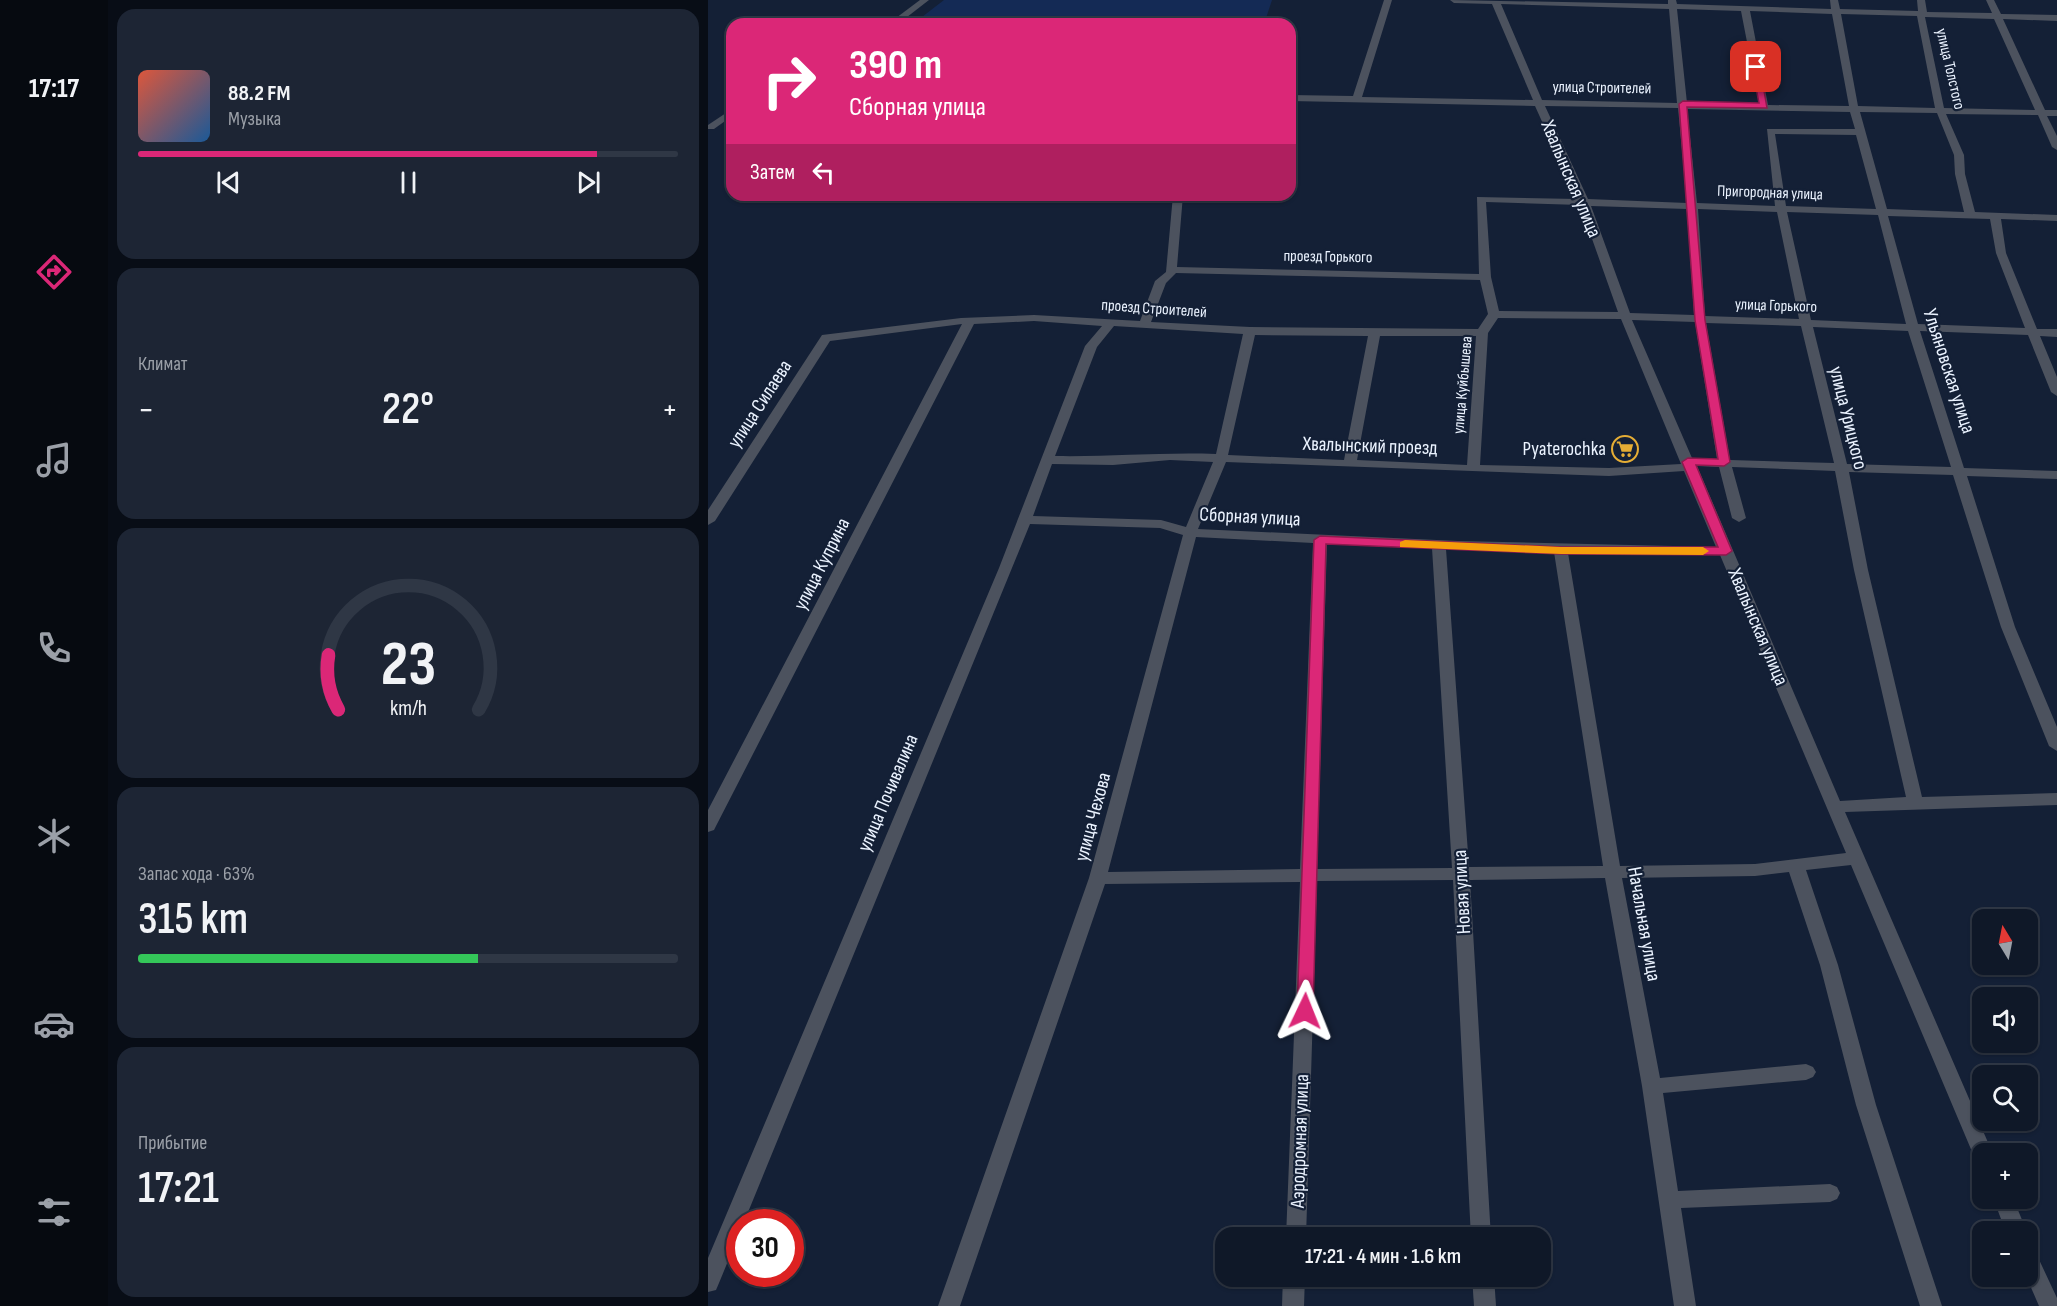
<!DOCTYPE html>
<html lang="ru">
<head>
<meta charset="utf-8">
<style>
	body { margin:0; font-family:"Sofia Sans Condensed",sans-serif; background:#1d2534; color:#f1f3f6; height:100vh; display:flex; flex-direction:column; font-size:22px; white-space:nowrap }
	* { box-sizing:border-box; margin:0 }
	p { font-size:20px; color:#9ba0a8 }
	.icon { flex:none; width:33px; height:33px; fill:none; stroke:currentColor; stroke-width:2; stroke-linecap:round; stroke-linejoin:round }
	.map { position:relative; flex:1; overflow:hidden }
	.side { display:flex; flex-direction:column; gap:9px; padding:9px; background:#080d16; width:600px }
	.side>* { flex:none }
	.hud { position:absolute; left:18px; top:18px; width:570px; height:183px; border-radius:18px; box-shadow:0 2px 4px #0004,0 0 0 2px #2f3745; background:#db2777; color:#fff; overflow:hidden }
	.needle { width:39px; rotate:350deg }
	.fabs { position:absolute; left:1264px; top:909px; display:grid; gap:12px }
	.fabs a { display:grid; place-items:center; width:66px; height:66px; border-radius:12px; background:#0f1828; box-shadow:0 2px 4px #0004,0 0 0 2px #2f3745; font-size:30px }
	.speed { position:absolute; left:18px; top:1209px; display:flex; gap:12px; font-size:30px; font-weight:700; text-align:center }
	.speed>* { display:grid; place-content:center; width:78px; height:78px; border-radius:50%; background:#0f1828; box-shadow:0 2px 4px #0004,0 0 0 2px #2f3745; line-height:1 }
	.speed .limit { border:9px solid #d22; background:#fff; color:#111 }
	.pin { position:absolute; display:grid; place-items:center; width:51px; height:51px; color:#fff; margin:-26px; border-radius:12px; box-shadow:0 3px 9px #0006 }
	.me { position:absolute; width:66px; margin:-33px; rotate:2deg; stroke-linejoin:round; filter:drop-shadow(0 0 4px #0008) }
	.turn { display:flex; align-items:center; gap:21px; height:126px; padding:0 24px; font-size:27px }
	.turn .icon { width:78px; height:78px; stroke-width:2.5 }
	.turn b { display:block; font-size:42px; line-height:51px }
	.then { display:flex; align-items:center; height:57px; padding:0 24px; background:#0003; gap:12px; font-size:22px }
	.big { font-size:45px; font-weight:600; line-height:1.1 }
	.side .widget { flex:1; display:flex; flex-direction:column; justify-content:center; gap:9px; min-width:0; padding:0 21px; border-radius:18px; background:#1d2534 }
	.side .dial { align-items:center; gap:0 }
	.dial svg { height:156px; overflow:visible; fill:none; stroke:#2f3745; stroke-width:7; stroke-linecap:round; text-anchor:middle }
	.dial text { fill:#f1f3f6; stroke:none }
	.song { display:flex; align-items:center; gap:18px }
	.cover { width:72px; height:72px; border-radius:9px; background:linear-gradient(135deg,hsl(10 70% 55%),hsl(210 70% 35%)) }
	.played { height:6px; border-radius:3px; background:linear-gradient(90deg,#db2777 85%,#2f3745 85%) }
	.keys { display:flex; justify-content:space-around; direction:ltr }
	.heat { display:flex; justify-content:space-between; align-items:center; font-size:33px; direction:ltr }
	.charge { height:9px; border-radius:4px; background:linear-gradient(90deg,#34c759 63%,#2f3745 0) }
	.trip { position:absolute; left:507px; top:1227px; width:336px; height:60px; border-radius:18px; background:#0f1828; box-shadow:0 2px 4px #0004,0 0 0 2px #2f3745; font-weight:600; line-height:60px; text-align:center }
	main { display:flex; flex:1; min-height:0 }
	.menu { display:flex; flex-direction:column; width:108px; justify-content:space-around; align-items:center; background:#060a10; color:#9ba0a8 }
	.menu .icon { width:42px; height:42px }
	.menu .selected { color:#db2777 }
	.menu b { font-size:27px; color:#f1f3f6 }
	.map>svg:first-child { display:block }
	.green { fill:#142a55 }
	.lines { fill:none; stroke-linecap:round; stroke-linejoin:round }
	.minor { fill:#4c525e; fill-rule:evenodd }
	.route { fill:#db2777; stroke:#8e194d; stroke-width:1.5 }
	.slow { fill:#f59e0b }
	.labels { text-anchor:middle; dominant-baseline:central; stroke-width:4.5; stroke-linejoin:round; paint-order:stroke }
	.far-street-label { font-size:16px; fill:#ebf3ff; stroke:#142036 }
	.street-label { font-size:20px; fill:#ebf3ff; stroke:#142036 }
	.poi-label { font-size:20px; fill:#ebf3ff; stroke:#142036; text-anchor:end }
</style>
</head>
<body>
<main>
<nav class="menu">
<b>17:17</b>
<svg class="icon selected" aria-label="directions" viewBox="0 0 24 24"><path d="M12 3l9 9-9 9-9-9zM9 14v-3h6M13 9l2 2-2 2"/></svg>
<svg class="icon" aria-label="music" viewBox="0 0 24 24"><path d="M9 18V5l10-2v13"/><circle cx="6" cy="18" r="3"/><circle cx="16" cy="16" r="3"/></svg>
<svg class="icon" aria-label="phone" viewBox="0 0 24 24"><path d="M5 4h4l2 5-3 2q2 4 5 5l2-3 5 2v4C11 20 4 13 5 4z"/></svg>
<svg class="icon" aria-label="climate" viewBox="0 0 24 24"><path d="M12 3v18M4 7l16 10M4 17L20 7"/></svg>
<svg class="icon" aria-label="car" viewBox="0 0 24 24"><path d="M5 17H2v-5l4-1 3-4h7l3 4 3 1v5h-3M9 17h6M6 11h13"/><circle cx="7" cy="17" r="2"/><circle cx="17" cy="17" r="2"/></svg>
<svg class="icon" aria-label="filters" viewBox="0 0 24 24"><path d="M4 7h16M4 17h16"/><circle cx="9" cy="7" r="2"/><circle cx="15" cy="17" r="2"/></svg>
</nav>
<section class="side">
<div class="widget">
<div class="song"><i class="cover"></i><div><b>88.2 FM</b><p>Музыка</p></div></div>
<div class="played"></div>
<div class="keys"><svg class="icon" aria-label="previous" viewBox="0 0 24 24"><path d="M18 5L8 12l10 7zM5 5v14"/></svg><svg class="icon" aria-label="pause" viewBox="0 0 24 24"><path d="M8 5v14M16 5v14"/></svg><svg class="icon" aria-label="next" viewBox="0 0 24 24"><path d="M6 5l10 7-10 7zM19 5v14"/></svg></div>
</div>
<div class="widget"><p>Климат</p>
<div class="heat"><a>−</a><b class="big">22°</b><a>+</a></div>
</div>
<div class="widget dial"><svg viewBox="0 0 100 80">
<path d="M14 69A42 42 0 1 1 86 69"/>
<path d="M14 69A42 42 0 0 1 9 41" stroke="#db2777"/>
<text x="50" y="56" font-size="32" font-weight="700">23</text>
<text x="50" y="72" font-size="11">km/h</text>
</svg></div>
<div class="widget"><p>Запас хода · 63%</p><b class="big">315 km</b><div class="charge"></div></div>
<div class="widget"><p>Прибытие</p><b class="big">17:21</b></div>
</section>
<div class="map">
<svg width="1349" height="1306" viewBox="0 0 1349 1306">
	<rect width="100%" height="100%" fill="#142036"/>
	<polygon class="green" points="236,0 564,0 556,24 196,24 201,20 210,20"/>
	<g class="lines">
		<g class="minor">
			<polygon points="212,0 221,0 190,24 180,24"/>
			<path d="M 676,0 L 684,0 L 654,97 L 825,100 L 784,4 L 746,3 L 742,0 L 960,4 L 960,0 L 968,0 L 969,4 L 1123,9 L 1122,0 L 1130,0 L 1132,9 L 1210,11 L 1209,0 L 1217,0 L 1219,12 L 1284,13 L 1278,0 L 1286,0 L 1293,14 L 1349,15 L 1349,21 L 1295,19 L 1337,110 L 1349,110 L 1349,116 L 1339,116 L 1349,136 L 1349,150 L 1344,147 L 1330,115 L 1238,114 L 1256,155 L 1257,174 L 1267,212 L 1349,215 L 1349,221 L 1293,219 L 1298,253 L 1329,329 L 1349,329 L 1349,337 L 1332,336 L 1349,377 L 1349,396 L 1343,392 L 1320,335 L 1212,331 L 1256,468 L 1349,471 L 1349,479 L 1259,476 L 1307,627 L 1349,727 L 1349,751 L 1341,746 L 1293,627 L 1245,475 L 1141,472 L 1160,570 L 1214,797 L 1349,793 L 1349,805 L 1137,812 L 1285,1154 L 1275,1154 L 1275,1162 L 1268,1160 L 1265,1154 L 1143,865 L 1098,870 L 1130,965 L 1168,1105 L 1234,1306 L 1212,1306 L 1148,1105 L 1112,965 L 1081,872 L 1047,876 L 914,878 L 952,1078 L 1098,1064 L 1105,1067 L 1108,1072 L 1105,1077 L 1098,1080 L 955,1093 L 970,1191 L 1122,1184 L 1129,1187 L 1132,1193 L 1129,1199 L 1122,1202 L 973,1208 L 988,1306 L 966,1306 L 934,1086 L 897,878 L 762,880 L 783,1238 L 763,1238 L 745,880 L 609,881 L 598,1238 L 578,1238 L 592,882 L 397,884 L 252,1306 L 230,1306 L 381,878 L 475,535 L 452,528 L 322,524 L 36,1222 L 32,1222 L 32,1232 L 11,1283 L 8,1290 L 0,1292 L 0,1258 L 291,568 L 377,346 L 394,326 L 326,321 L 266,324 L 8,826 L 6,830 L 0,832 L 0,810 L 254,324 L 122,341 L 7,521 L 0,525 L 0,510 L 114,335 L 253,318 L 326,315 L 432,321 L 447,281 L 458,272 L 465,195 L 475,195 L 469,267 L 771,274 L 769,197 L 869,199 L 827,106 L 582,101 L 582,95 L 645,96 ZM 793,4 L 961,9 L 969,103 L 834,100 ZM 969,9 L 1033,11 L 1051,104 L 979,103 ZM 1042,11 L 1124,14 L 1141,106 L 1060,105 ZM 1133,14 L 1209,16 L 1227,108 L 1150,106 ZM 1217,17 L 1286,19 L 1327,110 L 1236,108 ZM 837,106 L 970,108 L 979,203 L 880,199 ZM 979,109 L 1142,112 L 1147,129 L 1059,129 L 1067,206 L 989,203 ZM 1152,112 L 1229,113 L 1246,155 L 1247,174 L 1256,212 L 1179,209 ZM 1067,134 L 1148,135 L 1168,209 L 1078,206 ZM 778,202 L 872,205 L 910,312 L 791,311 L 783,277 ZM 883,206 L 979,209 L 986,315 L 922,313 ZM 990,209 L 1069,212 L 1091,319 L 997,316 ZM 1079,212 L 1170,215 L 1198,324 L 1103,320 ZM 1180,216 L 1282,219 L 1288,253 L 1317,328 L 1210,324 ZM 468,273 L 772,280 L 780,314 L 770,329 L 542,327 L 443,322 L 458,283 ZM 790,318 L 913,319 L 973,464 L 901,468 L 772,465 L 780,333 ZM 924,320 L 987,322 L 1009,459 L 984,458 ZM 998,323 L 1093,326 L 1126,463 L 1022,460 ZM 406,326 L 535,334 L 508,454 C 454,452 401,457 347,456 L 389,347 ZM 1105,327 L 1200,331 L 1243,467 L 1139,464 ZM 547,335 L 660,336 L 636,460 L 520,455 ZM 672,336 L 768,336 L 759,465 L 649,460 ZM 462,460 L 505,462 L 478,527 L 453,520 L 325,516 L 344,464 L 405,465 ZM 518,462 L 901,476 L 976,471 L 1008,547 L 750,541 L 490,529 ZM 989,466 L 1011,467 L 1024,518 L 1031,522 L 1038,518 L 1024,467 L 1127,471 L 1146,570 L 1198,797 L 1132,801 ZM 488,537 L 605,543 L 592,869 L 400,872 ZM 619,544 L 724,548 L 744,868 L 609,869 ZM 738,549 L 846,552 L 895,866 L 761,867 ZM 860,553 L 1012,555 L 1138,853 L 1047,864 L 912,866 Z"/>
			<polygon points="24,109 24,116 6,129 0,129 0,125"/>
			<polygon points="1285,1198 1305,1198 1319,1232 1298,1232"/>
			<polygon points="1320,1248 1327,1251 1349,1298 1349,1306 1331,1306 1318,1276 1320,1276"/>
			<polygon points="575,1276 597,1276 596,1306 574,1306"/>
			<polygon points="764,1276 786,1276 788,1306 766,1306"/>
		</g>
	</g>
	<polygon class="route" points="1048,64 1052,67 1059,108 979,107 997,320 1022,462 1016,466 988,465 1024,551 1018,555 853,554 618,544 605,1011 603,1015 591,1015 589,1011 606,540 612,536 853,547 1010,547 974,462 980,458 1010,459 987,320 971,104 975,101 1051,103 1044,67"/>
	<polygon class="slow" points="697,540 853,547 995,547 1001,551 995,555 853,554 692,547 692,542"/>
	<defs>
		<symbol id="supermarket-ring" viewBox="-11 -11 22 22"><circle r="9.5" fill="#142036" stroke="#e5ad35" stroke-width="1.5"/><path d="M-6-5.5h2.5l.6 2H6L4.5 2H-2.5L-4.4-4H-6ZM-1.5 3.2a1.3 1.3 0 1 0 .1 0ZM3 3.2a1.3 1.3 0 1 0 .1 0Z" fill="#e5ad35"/></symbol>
	</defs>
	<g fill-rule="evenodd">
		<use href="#supermarket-ring" x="902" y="434" width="30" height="30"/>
	</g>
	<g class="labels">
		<g class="far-street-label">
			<text transform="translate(1242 69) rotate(77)">улица Толстого</text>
			<text transform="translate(894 88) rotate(1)">улица Строителей</text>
			<text transform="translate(1062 193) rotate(2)">Пригородная улица</text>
			<text transform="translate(620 257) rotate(1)">проезд Горького</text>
			<text transform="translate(1068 306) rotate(2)">улица Горького</text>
			<text transform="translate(446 309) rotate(4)">проезд Строителей</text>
			<text transform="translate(755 385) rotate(-85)">улица Куйбышева</text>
		</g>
		<g class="street-label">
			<text transform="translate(863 179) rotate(67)">Хвалынская улица</text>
			<text transform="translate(1241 371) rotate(72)">Ульяновская улица</text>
			<text transform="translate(52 404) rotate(-57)">улица Силаева</text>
			<text transform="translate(1140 418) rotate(76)">улица Урицкого</text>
			<text transform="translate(662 446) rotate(2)">Хвалынский проезд</text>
			<text transform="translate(542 517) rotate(3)">Сборная улица</text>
			<text transform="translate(114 564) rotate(-63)">улица Куприна</text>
			<text transform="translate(1050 627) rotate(67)">Хвалынская улица</text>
			<text transform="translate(180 793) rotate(-67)">улица Почивалина</text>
			<text transform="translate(385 817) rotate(-75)">улица Чехова</text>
			<text transform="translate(754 892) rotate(-93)">Новая улица</text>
			<text transform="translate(936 924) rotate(80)">Начальная улица</text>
			<text transform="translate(592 1141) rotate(-88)">Аэродромная улица</text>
		</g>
		<g class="poi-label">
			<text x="898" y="449">Pyaterochka</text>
		</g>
	</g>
</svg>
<div class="fabs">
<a><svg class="needle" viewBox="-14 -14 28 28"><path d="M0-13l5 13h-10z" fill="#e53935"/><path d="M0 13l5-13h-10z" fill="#9ba0a8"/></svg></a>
<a><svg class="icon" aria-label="sound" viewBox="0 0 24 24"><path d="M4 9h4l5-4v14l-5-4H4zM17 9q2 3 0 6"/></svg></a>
<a><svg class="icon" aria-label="search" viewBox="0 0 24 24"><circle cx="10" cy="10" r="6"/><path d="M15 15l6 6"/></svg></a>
<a>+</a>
<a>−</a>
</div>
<div class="speed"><div class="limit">30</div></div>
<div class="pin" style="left:1048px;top:67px;background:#d93025"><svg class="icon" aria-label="arrive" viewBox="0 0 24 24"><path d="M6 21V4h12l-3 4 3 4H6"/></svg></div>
<svg class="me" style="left:597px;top:1011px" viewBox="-20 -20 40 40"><path d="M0-17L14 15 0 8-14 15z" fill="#db2777" stroke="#fff" stroke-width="4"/></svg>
<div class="trip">17:21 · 4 мин · 1.6 km</div>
<div class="hud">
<div class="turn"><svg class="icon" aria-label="right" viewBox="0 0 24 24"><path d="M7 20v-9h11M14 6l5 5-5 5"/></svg><div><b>390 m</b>Сборная улица</div></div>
<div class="then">Затем<svg class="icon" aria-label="left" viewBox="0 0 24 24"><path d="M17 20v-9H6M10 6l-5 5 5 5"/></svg></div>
</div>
</div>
</main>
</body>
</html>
